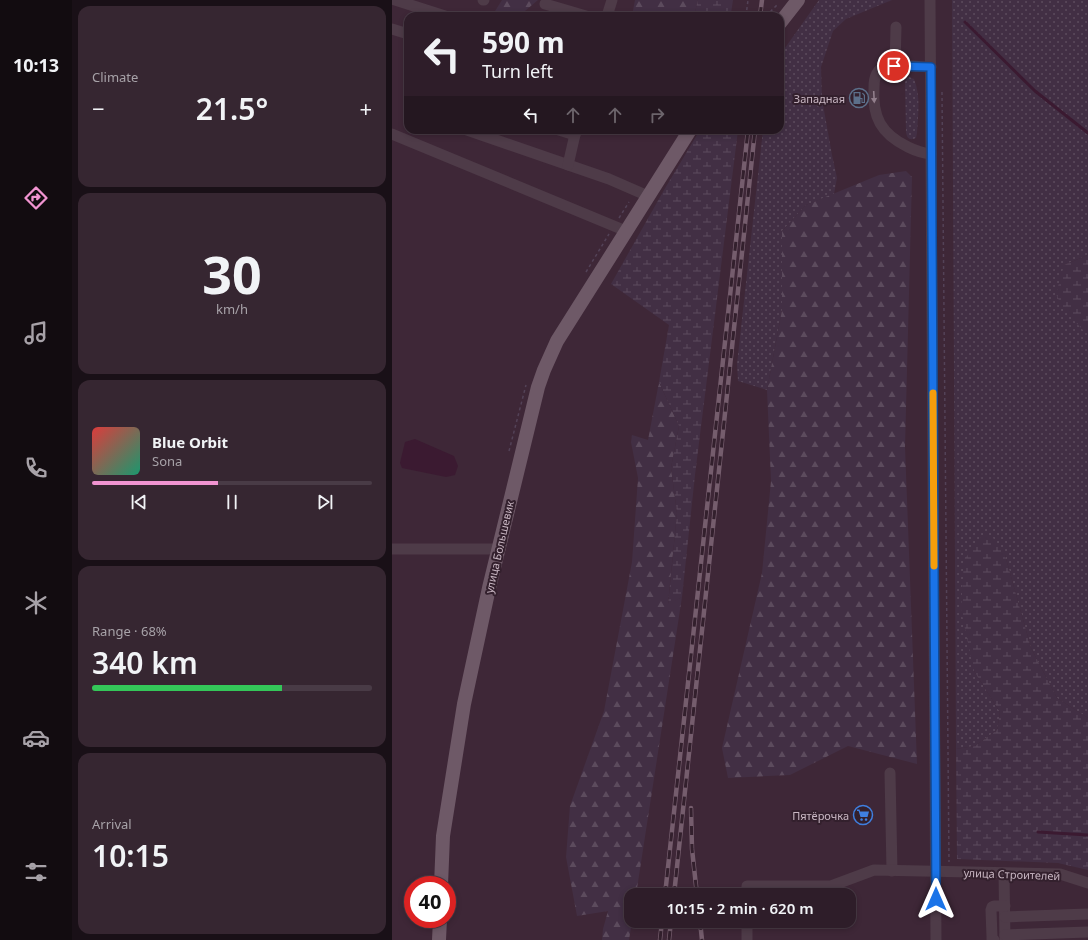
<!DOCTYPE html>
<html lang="en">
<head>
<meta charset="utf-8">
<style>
	body { margin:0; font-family:"Noto Sans",sans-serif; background:#362631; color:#f1f3f6; height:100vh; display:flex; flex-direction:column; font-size:15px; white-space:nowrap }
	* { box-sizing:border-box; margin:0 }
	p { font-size:13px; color:#a7a2a8 }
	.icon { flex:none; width:22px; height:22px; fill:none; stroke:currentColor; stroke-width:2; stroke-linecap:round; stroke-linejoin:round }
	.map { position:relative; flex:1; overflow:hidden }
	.side { display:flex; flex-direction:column; gap:6px; padding:6px; background:#191017; width:320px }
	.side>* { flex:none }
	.top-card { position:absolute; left:12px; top:12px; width:380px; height:122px; border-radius:12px; box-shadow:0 2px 6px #0003,0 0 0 1px #493b46; background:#2e1d29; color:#f1f3f6; overflow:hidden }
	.speed { position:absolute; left:12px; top:876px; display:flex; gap:8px; font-size:20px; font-weight:700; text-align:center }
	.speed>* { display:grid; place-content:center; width:52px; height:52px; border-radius:50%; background:#2e1d29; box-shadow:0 2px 6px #0003,0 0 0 1px #493b46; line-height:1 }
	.speed .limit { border:6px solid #d22; background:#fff; color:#111 }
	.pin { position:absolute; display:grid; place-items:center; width:34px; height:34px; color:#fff; margin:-17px; border:2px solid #fff; border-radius:50%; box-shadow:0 1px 4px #0007 }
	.me { position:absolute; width:44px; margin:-22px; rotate:0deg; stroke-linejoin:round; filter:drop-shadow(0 0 3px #0008) }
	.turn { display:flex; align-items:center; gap:14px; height:84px; padding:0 12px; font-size:18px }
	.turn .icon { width:52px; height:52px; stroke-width:2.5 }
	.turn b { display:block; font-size:28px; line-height:34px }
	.lanes { display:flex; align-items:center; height:38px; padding:0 12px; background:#0003; justify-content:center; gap:20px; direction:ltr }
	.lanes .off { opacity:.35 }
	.big { font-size:30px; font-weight:600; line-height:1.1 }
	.side .widget { flex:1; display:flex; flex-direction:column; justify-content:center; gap:6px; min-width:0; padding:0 14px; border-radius:12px; background:#362631 }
	.side .dial { align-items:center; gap:0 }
	.dial b { font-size:52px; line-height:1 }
	.song { display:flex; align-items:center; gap:12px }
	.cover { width:48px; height:48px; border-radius:6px; background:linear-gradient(135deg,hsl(0 70% 55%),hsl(160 70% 35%)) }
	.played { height:4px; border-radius:2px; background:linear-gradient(90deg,#f194d1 45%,#493b46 45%) }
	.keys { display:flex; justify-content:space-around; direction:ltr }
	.heat { display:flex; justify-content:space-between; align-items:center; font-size:22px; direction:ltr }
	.charge { height:6px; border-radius:3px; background:linear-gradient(90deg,#34c759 68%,#493b46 0) }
	.trip { position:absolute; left:232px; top:888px; width:232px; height:40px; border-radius:12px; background:#2e1d29; box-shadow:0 2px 6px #0003,0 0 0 1px #493b46; font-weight:600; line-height:40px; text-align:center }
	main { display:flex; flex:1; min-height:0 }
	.tabs { display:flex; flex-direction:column; width:72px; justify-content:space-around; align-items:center; background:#120c10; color:#a7a2a8 }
	.tabs .icon { width:28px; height:28px }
	.tabs .on { color:#f194d1 }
	.tabs b { font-size:18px; color:#f1f3f6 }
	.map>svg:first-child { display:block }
	.grass { fill:url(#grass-dots) }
	.forest { fill:url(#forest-firs) }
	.wetland { fill:url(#wetland-marsh) }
	.water { fill:#3b1a31 }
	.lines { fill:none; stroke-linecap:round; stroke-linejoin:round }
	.stream { stroke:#3b1a31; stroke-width:3 }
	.path { stroke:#534257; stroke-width:1.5; stroke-dasharray:3 3; stroke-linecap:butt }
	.minor { stroke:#4e3b48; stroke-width:11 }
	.major { stroke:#6e5967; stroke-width:14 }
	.rail-casing { stroke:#755d6d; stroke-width:4.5 }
	.rail { stroke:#33202d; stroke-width:3; stroke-dasharray:9; stroke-linecap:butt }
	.oneway { fill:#927f8c }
	.route-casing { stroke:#114b97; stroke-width:10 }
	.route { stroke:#1a73e8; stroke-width:7 }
	.slow { stroke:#f59e0b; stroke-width:7 }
	.labels { text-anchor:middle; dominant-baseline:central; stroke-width:4; stroke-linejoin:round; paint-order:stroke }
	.poi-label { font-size:11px; fill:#c9b7c3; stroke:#33202d; text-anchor:end }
	.street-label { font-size:11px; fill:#c9b7c3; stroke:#33202d }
</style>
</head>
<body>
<main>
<nav class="tabs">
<b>10:13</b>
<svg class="icon on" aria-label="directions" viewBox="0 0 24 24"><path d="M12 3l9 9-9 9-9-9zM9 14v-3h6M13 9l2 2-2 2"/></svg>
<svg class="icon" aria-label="music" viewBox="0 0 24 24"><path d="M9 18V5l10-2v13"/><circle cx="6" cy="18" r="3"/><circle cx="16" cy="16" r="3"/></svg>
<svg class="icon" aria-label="phone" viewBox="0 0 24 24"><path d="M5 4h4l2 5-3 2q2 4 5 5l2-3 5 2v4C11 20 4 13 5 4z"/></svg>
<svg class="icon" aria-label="climate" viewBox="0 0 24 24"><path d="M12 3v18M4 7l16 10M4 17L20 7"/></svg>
<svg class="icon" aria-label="car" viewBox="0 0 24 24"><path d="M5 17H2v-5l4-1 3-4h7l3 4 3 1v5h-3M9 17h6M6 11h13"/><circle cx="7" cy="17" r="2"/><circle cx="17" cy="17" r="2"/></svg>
<svg class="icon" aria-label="filters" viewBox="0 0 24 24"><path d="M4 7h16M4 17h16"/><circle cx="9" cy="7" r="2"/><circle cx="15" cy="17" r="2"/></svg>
</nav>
<section class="side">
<div class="widget"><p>Climate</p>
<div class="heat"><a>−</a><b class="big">21.5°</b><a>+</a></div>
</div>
<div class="widget dial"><b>30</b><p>km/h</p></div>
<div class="widget">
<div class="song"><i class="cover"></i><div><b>Blue Orbit</b><p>Sona</p></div></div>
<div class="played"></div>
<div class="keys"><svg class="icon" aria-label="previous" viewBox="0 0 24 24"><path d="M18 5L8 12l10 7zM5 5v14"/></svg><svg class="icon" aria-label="pause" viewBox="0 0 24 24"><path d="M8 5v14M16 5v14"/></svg><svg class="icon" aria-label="next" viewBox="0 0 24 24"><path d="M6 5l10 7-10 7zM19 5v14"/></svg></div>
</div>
<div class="widget"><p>Range · 68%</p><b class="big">340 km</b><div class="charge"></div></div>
<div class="widget"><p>Arrival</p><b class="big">10:15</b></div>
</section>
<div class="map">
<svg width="696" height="940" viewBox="0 0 696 940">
	<defs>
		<pattern id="grass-dots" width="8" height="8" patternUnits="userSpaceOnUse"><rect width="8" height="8" fill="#422f44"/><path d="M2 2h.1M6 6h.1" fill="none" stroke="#5c4b5d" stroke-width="1.8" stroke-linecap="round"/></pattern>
		<pattern id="forest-firs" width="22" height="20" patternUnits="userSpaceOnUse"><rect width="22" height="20" fill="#422f44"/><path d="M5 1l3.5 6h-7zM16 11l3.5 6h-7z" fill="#5c4b5d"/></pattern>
		<pattern id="wetland-marsh" width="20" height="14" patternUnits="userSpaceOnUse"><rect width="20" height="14" fill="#422f44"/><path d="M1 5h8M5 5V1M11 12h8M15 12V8" fill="none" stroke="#5c4b5d"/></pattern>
	</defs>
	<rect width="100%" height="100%" fill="#3e2737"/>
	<g class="grass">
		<polygon points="427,0 500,0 454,19 441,31 429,67 430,99 440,155 445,178 442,194 414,205 390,231 390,310 375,390 346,381 345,364 371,130 388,130 388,55"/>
		<polygon points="560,0 696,0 696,255 672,265 691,330 696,330 696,718 665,698 639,648 613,555 582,671 608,712 605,730 583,746 564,749"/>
		<path d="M 517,77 L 522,79 C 529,96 526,116 525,133 L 524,138 C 517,141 515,138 514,132 L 513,82 L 515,78 Z"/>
	</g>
	<g class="forest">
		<polygon points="110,0 146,0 127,16 100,16"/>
		<polygon points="243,0 306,0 302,16 240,16"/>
		<polygon points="514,171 520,177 513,447 525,764 456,746 398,775 336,778 330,748 370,573 379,481 375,390 390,310 390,231 414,205 487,175"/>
		<polygon points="267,382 287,426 279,468 285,513 276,604 290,597 244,895 239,895 239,921 240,921 237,940 210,940 211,929 216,911 185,916 174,857 178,806 212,711 240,562 246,478 239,442 240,435 256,440"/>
	</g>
	<g class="wetland">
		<polygon points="306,0 341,0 339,13 337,16 302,16"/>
		<polygon points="308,130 346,130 303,475 290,597 276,605 285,513 279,468 287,426 267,382 277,325 219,284 272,190"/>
		<polygon points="696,255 696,330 691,330 671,309 664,294 672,265"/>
		<polygon points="590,536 601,538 613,555 639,648 665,698 696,718 696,870 666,863 565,859 564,749 583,746 605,730 608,712 582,671 569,610 572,560"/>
	</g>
	<polygon class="water" points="23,439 62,456 66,466 63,475 54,477 10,468 8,463 13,442"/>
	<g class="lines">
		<g class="stream">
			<polyline points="573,22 643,91 696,133"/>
			<polyline points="646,832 696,835"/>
		</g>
		<g class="path">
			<polyline points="354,16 356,0"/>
			<polyline points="374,16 386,4"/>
			<polyline points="550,92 557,862"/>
			<polyline points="227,218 237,202"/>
			<polyline points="194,272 217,234"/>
			<polyline points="117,451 134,385"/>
		</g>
		<g class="minor">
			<polyline points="3,0 53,16"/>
			<polyline points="91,0 92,0"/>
			<polyline points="538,0 544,940"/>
			<polyline points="153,4 194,16"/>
			<polyline points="215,16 220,0"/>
			<polyline points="0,29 16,34"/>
			<polyline points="503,66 504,27"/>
			<path d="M 539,67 C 527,67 499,63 490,68 C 483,72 482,81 482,87 C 480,117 489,134 516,147 C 524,151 530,153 539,154"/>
			<polyline points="75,130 217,179 256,196"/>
			<polyline points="167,130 183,135"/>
			<polyline points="0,134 234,231"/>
			<polyline points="176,165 184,130"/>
			<polyline points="0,549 107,549"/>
			<polyline points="498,773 500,871"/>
			<polyline points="612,873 613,940"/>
			<polyline points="355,895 355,886 439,886 482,870 668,874 696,883"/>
			<polyline points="613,917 696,914"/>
			<polyline points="613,935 696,932"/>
			<polyline points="355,940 355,921"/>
			<polyline points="602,940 600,939 600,937 599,910 600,907 602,906 613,906"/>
		</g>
		<g class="major">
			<polyline points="388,23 406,0"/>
			<polyline points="49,885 51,836 72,704 97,588 146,387 152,370 165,341 298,130"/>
			<polyline points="47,940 48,919"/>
		</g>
		<defs>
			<g id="rail">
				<polyline points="368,16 370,0"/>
				<polyline points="299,808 300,849 305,895"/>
				<polyline points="273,895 356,130"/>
				<polyline points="282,895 363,130"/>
				<polyline points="308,921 310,940"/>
				<polyline points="268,940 270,921"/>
				<polyline points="277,940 279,921"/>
			</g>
		</defs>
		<use href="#rail" class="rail-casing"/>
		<use href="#rail" class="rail"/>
	</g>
	<defs><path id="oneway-solid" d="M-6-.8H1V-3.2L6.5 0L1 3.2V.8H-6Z"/></defs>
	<use class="oneway" href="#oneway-solid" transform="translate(482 97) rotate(87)"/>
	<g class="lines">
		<defs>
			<polyline id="route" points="502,66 539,67 544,899"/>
		</defs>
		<use href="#route" class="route-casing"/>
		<use href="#route" class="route"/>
		<polyline class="slow" points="541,393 542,566"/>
	</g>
	<defs>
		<symbol id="fuel-ring" viewBox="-11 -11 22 22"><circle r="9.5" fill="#33202d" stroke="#5c6f8a" stroke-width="1.5"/><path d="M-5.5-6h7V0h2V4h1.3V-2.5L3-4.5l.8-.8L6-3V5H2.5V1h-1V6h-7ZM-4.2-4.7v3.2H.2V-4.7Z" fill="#5c6f8a"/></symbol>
		<symbol id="supermarket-ring" viewBox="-11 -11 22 22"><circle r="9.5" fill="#33202d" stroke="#3f7fe0" stroke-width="1.5"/><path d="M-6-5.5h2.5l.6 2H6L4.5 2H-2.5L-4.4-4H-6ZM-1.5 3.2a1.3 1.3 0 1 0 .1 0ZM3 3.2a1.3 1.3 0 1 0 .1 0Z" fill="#3f7fe0"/></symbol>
	</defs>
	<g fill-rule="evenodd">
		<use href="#fuel-ring" x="456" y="87" width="22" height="22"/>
		<use href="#supermarket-ring" x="460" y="804" width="22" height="22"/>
	</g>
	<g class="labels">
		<g class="poi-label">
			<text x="453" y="98">Западная</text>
			<text x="457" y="815">Пятёрочка</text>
		</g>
		<g class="street-label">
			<text transform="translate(107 547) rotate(-77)">улица Большевик</text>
			<text transform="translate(620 874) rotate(2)">улица Строителей</text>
		</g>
	</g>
</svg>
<div class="speed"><div class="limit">40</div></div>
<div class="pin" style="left:502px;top:66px;background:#d93025"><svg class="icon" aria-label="arrive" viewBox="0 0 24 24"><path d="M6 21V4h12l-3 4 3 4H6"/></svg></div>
<svg class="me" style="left:544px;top:899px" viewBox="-20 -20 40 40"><path d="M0-17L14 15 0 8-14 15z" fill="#1a73e8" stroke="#fff" stroke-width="4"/></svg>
<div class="trip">10:15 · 2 min · 620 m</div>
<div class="top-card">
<div class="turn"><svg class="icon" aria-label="left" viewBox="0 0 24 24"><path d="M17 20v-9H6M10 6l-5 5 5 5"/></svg><div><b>590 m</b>Turn left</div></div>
<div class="lanes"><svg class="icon" aria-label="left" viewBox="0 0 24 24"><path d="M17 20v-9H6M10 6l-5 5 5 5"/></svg><svg class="icon off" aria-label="ahead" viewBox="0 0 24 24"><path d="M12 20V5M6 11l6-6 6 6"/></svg><svg class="icon off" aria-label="ahead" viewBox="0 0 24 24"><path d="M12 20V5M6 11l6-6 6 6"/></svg><svg class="icon off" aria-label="right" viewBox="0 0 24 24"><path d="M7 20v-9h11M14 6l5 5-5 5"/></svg></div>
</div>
</div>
</main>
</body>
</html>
